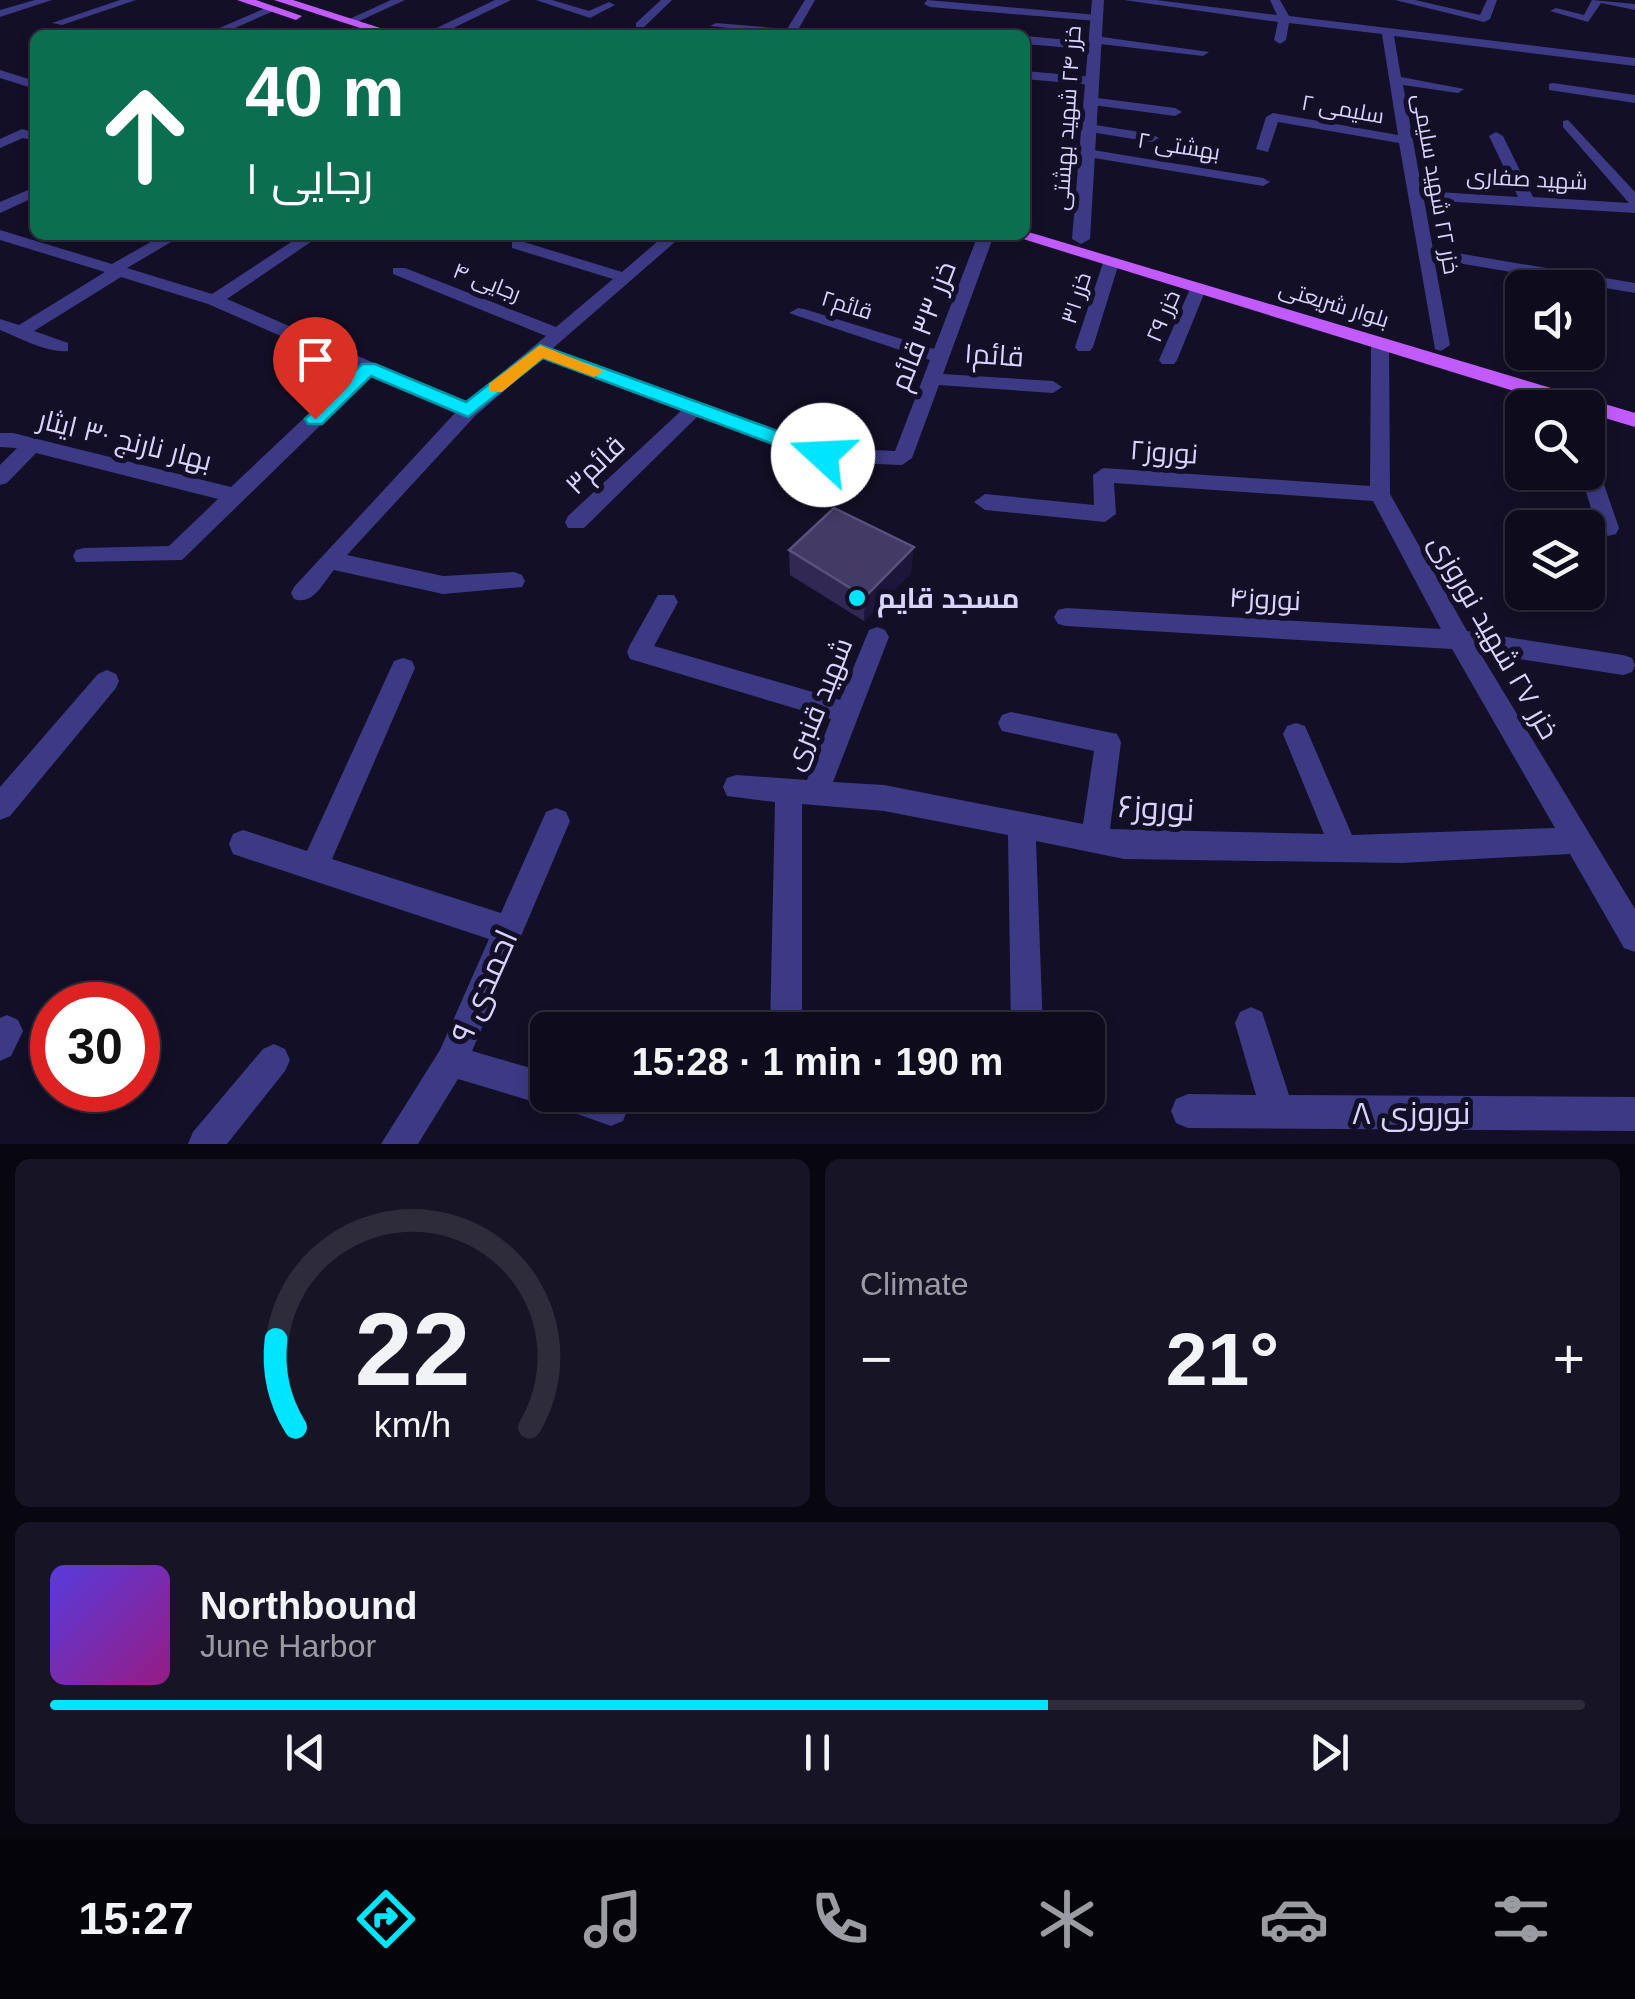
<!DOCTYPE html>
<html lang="en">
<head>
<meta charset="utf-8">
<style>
	body { margin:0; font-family:Helvetica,Cairo,sans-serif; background:#171425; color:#f1f3f6; height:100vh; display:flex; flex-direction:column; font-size:38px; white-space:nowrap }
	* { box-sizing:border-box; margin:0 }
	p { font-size:32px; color:#9b9ba3 }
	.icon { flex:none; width:55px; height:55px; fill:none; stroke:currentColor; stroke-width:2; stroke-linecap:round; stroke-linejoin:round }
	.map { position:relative; height:1144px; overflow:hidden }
	.panel { display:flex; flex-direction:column; gap:15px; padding:15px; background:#08060f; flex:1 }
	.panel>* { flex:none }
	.hud { position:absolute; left:30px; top:30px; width:1000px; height:210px; border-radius:15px; box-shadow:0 5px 15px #0003,0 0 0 2px #2e2b3b; background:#0b6e4f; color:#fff; overflow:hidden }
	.tools { position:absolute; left:1505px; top:270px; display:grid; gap:20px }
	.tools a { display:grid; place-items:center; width:100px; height:100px; border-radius:15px; background:#0e0b1c; box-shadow:0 5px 15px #0003,0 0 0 2px #2e2b3b; font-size:50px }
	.speed { position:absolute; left:30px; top:982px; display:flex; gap:20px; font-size:50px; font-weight:700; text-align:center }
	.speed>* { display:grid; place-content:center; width:130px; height:130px; border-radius:50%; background:#0e0b1c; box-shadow:0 5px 15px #0003,0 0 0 2px #2e2b3b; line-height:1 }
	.speed .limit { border:15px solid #d22; background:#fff; color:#111 }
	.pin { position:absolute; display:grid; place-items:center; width:85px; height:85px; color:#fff; margin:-102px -42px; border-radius:50% 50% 50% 0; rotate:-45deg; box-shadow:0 0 10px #0007 }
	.pin .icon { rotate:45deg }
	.me { position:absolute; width:110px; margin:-55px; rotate:290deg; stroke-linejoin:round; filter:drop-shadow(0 0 8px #0008) }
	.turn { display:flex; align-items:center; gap:35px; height:210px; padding:0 50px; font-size:45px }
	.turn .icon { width:130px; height:130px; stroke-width:2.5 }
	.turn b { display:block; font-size:70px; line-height:85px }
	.big { font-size:75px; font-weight:600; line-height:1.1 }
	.panel .widget { flex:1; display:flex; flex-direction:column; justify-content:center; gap:15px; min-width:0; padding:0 35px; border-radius:15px; background:#171425 }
	.panel .dial { align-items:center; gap:0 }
	.dial svg { height:260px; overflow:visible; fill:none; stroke:#2e2b3b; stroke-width:7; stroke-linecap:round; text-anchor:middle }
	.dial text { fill:#f1f3f6; stroke:none }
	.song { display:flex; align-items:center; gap:30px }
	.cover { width:120px; height:120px; border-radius:15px; background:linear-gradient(135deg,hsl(250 70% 55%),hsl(310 70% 35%)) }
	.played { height:10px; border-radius:5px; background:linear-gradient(90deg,#00e5ff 65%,#2e2b3b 65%) }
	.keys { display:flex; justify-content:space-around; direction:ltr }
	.heat { display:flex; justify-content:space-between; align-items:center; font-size:55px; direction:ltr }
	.panel .tiles { flex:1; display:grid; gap:15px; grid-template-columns:1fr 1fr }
	.widget:last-child { grid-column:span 2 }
	.trip { position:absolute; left:530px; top:1012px; width:575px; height:100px; border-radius:15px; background:#0e0b1c; box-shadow:0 5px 15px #0003,0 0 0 2px #2e2b3b; font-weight:600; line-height:100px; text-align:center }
	.menu { display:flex; height:160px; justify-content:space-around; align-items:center; background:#06040b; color:#9b9ba3 }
	.menu .icon { width:70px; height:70px }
	.menu .on { color:#00e5ff }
	.menu b { font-size:45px; color:#f1f3f6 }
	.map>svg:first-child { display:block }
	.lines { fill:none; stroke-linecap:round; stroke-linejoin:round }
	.minor { fill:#3d3a85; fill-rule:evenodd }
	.tertiary { fill:#3d3a85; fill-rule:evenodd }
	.primary { fill:#c25bff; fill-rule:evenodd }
	.wall { fill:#312854 }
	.shaded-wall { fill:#1d163a }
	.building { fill:#433a66; stroke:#5a527e; stroke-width:2.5 }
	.route { fill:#00e5ff; stroke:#0095a6; stroke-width:2.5 }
	.slow { fill:#f59e0b }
	.poi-dot { fill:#00e5ff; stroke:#130f26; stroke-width:4 }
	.labels { text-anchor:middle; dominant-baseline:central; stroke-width:10; stroke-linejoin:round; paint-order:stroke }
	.far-street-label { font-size:22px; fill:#d9d4ff; stroke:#130f26 }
	.street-label { font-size:28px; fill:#d9d4ff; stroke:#130f26 }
	.poi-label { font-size:28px; font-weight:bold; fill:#d9d4ff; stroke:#130f26; text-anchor:start }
	.near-street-label { font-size:32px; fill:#d9d4ff; stroke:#130f26 }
</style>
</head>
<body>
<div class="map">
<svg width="1635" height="1144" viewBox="0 0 1635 1144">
	<rect width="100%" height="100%" fill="#130f26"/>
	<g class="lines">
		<g class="minor">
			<polygon points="35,0 52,0 0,17 0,10"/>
			<polygon points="120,0 136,0 62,25 52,23"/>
			<polygon points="391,0 405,0 355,23 345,21"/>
			<polygon points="536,0 552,0 589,11 609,2 615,5 590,18"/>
			<polygon points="661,0 672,0 644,27 636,27 636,23"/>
			<polygon points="805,0 815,0 795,35 710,26 716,23 787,29"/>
			<polygon points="927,0 1097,15 1103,18 1097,21 930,7 924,4"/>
			<polygon points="1124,0 1156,0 1277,15 1270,0 1280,0 1289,16 1635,58 1635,66 1394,36 1401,77 1464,89 1458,93 1403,85 1422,191 1518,197 1489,136 1496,132 1503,136 1533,197 1629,203 1563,127 1563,121 1568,120 1635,192 1635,213 1424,200 1433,249 1635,283 1635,293 1434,259 1450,345 1441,351 1435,349 1399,143 1278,122 1268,152 1256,149 1266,117 1273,113 1398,135 1382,34 1289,23 1286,40 1280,44 1274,40 1278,22"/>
			<polygon points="1395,0 1415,0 1480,15 1487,0 1497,0 1490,19 1484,22"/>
			<polygon points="1592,0 1635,4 1635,10 1601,3 1588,22 1550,11 1556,8 1584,15"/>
			<polygon points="268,7 278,9 219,35 203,35"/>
			<polygon points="919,29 965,35 915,34"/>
			<polygon points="1025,36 1091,42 1095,36 1209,52 1203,56 1100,44 1095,50 1025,44"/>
			<polygon points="0,70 35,81 35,89 0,78"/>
			<polygon points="1025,71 1092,77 1098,81 1092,85 1025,79"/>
			<polygon points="1553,83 1635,95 1635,103 1549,90 1549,84"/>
			<polygon points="1090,97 1175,108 1182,112 1175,116 1085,104 1084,101"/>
			<polygon points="1089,124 1152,134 1159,138 1152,142 1084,131 1082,128"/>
			<polygon points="22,129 35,133 35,141 23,138 0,148 0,139"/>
			<polygon points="1087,149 1263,178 1270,182 1263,186 1082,156 1082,150"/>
			<polygon points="35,187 35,197 0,213 0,202"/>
			<path d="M 0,230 L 112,264 L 163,235 L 183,235 L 127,268 L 212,294 L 302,235 L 321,235 L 227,299 L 466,403 L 546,336 L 393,274 L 393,268 L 405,268 L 556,327 L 613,279 L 512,248 L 512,242 L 524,242 L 622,272 L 665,235 L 683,235 L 552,349 L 825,448 L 895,451 L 930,360 L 789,313 L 798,308 L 804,309 L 934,349 L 978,235 L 994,235 L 943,374 L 1053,381 L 1062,387 L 1053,393 L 939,385 L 912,458 L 902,465 L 823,462 L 698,416 L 584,528 L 568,528 L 565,522 L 568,516 L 682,410 L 542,358 L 475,416 L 347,555 L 443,576 L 514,572 L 522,575 L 525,581 L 522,587 L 443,594 L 334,570 C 323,583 313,606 294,599 L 291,593 L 294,587 L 455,413 L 371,376 L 182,560 L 76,562 L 73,556 L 76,550 L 84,548 L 169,546 L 218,499 L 36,453 L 7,483 L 0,485 L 0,465 L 17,448 L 0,447 L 0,433 L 13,433 L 231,487 L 356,369 L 208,304 L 121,277 L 34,331 L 68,343 L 68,351 C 47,353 20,338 0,330 L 0,319 L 19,325 L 105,272 L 0,240 Z"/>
			<polygon points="1111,258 1119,263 1093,347 1090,351 1078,351 1075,347 1103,263"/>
			<polygon points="1198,284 1206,289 1177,360 1174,364 1162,364 1159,360 1190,289"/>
			<polygon points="1380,338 1389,344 1390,494 1467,631 1623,655 1632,658 1635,665 1632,672 1623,675 1480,653 1635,909 1635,952 1624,948 1570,854 1401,863 1124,859 1036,841 1043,1030 1011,1030 1008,835 884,811 802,804 802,1030 770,1030 775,802 727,796 723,787 727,778 736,775 807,780 831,719 630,659 627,652 630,645 658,595 674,595 678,602 654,646 840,700 869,630 877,627 885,630 889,637 833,782 884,785 1083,824 1094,751 1002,731 998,723 1002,715 1011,712 1117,734 1121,742 1110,829 1324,834 1283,734 1287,726 1296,723 1305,726 1352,835 1555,828 1452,649 1066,626 1058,624 1054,617 1058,610 1066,608 1441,629 1373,501 1114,483 1116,514 1105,522 985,510 974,502 985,494 1094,505 1093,475 1103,468 1370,486 1371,344"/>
			<polygon points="1588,460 1598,467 1619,528 1616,534 1608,536 1597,528 1580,472 1588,472"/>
			<polygon points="403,658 412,661 415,668 332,859 501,913 546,812 556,808 566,812 570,821 472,1051 548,1073 548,1095 623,1097 628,1109 623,1121 611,1126 552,1105 548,1106 458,1079 418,1144 381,1144 440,1050 489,939 233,854 229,844 233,834 243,830 307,851 394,661"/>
			<polygon points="107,670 116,674 119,681 116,688 10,816 0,820 0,787 98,674"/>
			<polygon points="1251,1007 1262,1012 1289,1095 1635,1097 1635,1131 1188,1128 1176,1123 1171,1111 1176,1099 1188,1094 1256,1095 1235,1023 1240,1012"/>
			<polygon points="7,1015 18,1020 23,1031 11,1056 0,1061 0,1018"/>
			<polygon points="274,1044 285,1049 290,1060 285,1071 227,1144 188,1144 193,1132 263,1049"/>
		</g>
		<g class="tertiary">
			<polygon points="495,0 511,0 439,35 422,35"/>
			<polygon points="1092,0 1104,0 1090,239 1081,244 1072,239"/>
		</g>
		<g class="primary">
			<polygon points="237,0 256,0 302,16 296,20"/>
			<polygon points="274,0 293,0 402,35 382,35"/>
			<polygon points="1025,231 1635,413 1635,427 1588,413 1588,408 1569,408 1010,235 1025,235"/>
		</g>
	</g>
	<polygon class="wall" points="789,550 911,573 864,621 790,575"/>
	<polygon class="shaded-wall" points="914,547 911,573 864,621 865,597"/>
	<polygon class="building" points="834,508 914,547 865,597 789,550"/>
	<polygon class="route" points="540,345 830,450 833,455 830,460 816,460 543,358 468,417 371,376 322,424 308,424 305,419 362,364 375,364 466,402"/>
	<polygon class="slow" points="540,345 604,371 594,377 543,358 502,392 489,392 489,384"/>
	<circle class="poi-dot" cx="857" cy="598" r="10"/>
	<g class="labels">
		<g class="far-street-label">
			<text transform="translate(1343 109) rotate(10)">سلیمی ۲</text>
			<text transform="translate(1067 118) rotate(-86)">خزر ۲۴ شهید بهشتی</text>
			<text transform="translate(1179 146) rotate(9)">بهشتی ۲</text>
			<text transform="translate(1527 179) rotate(3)">شهید صفاری</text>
			<text transform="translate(1436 184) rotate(80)">خزر ۲۲ شهید سلیمی</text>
			<text transform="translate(487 282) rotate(21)">رجایی ۴</text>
			<text transform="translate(1076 298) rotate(-72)">خزر ۳۱</text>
			<text transform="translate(1334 304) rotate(17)">بلوار شریعتی</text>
			<text transform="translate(847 305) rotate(17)">قائم۲</text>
			<text transform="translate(1163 316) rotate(-67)">خزر ۲۹</text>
		</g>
		<g class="street-label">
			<text transform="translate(923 326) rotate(-69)">خزر ۳۳ قائم</text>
			<text transform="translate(994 355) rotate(4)">قائم۱</text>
			<text transform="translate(125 440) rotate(14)">بهار نارنج ۳۰ ایثار</text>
			<text transform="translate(1164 452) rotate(4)">نوروز۲</text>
			<text transform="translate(595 465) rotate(-44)">قائم۳</text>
			<text transform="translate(1265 599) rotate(3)">نوروز۴</text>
			<text transform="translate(1494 637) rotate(60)">خزر ۲۷ شهید نوروزی</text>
			<text transform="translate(818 704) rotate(-68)">شهید قنبری</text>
		</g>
		<g class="poi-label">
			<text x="877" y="598">مسجد قایم</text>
		</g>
		<g class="near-street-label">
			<text transform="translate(1156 808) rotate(3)">نوروز۶</text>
			<text transform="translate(484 986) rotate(-66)">احمدی ۹</text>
			<text x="1411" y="1113">نوروزی ۸</text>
		</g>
	</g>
</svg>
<div class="tools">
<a><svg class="icon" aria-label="sound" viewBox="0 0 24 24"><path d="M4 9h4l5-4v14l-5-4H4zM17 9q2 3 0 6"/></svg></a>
<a><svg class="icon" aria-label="search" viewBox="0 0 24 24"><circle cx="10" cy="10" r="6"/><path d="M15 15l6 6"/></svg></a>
<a><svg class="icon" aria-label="layers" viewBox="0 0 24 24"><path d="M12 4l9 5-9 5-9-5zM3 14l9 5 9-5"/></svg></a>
</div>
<div class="speed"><div class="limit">30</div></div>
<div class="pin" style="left:315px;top:419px;background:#d93025"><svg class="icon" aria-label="arrive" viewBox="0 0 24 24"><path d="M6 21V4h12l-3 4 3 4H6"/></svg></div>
<svg class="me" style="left:823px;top:455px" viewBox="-20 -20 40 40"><circle r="19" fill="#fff"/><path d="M0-13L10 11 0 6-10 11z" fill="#00e5ff"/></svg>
<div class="trip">15:28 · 1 min · 190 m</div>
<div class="hud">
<div class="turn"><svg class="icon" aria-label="ahead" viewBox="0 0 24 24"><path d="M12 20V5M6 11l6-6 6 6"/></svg><div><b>40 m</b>رجایی ۱</div></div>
</div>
</div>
<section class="panel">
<div class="tiles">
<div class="widget dial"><svg viewBox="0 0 100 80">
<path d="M14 69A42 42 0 1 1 86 69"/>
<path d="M14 69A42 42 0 0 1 8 42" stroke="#00e5ff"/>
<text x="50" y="56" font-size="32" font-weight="700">22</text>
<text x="50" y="72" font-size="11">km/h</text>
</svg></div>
<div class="widget"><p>Climate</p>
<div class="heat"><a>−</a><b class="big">21°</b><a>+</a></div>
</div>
<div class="widget">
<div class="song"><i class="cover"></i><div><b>Northbound</b><p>June Harbor</p></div></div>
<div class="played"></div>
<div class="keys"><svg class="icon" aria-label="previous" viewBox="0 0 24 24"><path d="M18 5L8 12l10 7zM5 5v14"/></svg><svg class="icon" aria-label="pause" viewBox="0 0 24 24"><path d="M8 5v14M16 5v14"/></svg><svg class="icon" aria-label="next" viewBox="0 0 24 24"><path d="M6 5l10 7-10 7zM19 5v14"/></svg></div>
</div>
</div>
</section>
<nav class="menu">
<b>15:27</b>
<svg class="icon on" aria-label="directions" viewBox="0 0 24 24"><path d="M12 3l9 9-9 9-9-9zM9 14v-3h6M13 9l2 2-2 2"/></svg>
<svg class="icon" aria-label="music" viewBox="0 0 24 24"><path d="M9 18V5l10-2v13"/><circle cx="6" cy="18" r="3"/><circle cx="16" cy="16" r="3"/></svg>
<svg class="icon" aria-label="phone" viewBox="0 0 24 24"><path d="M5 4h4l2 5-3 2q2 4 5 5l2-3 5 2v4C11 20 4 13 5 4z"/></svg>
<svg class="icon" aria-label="climate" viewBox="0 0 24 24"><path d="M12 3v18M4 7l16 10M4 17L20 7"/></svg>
<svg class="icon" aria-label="car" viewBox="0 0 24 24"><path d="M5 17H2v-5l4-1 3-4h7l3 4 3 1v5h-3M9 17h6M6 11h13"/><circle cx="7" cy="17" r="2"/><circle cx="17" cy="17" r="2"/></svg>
<svg class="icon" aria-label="filters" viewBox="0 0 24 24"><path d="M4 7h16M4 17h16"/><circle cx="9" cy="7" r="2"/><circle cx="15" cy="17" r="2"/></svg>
</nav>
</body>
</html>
